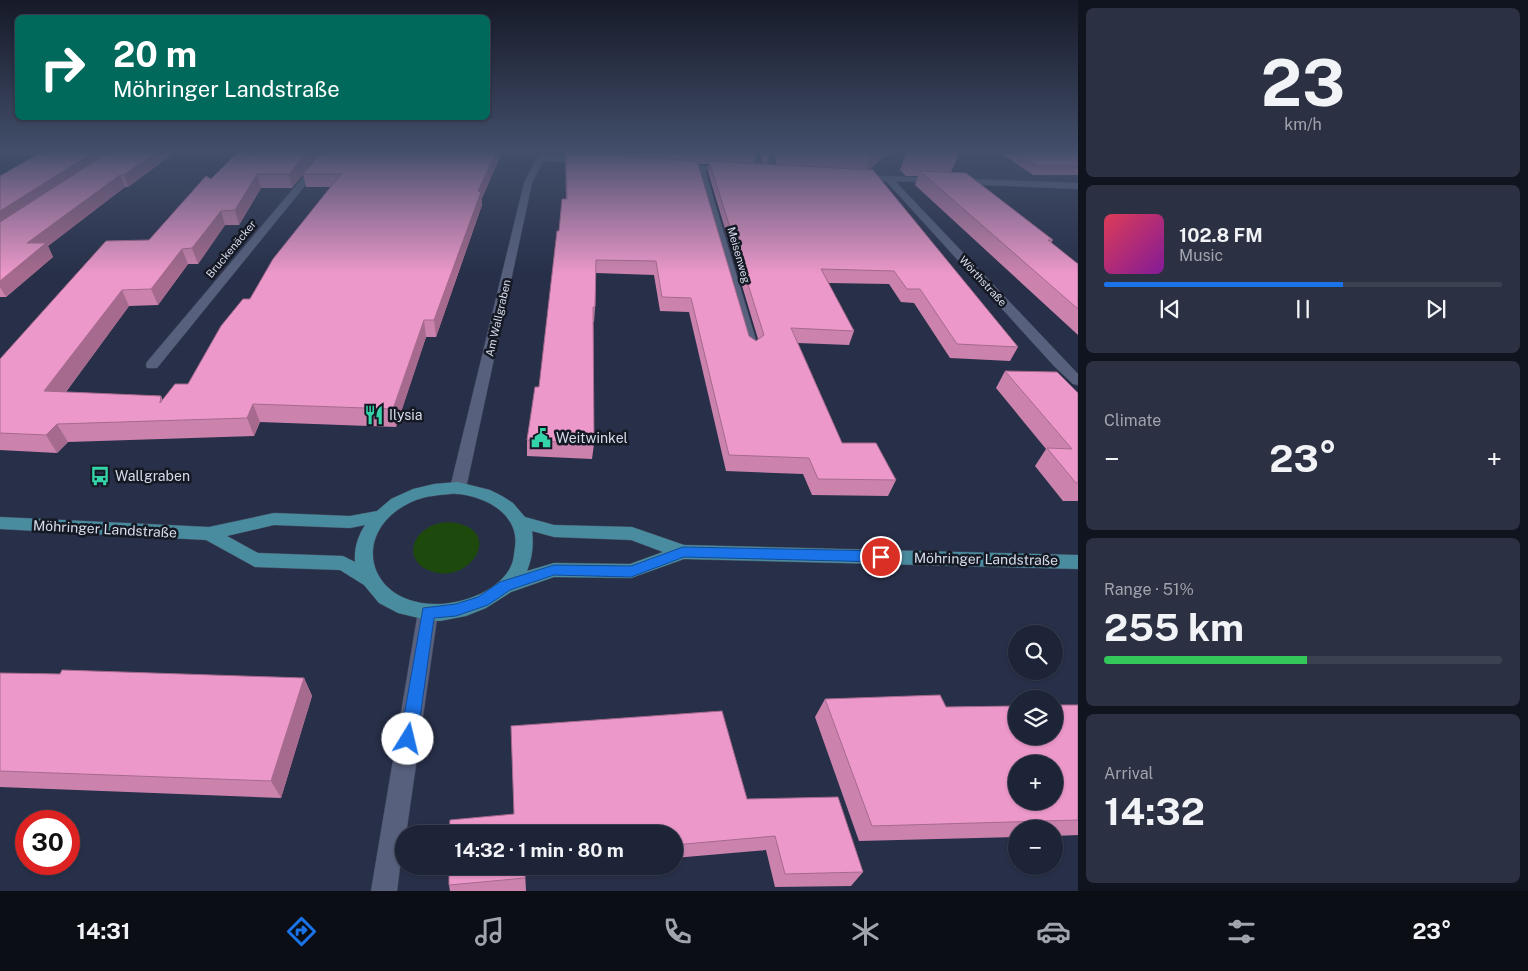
<!DOCTYPE html>
<html lang="en">
<head>
<meta charset="utf-8">
<style>
	body { margin:0; font-family:"Public Sans",sans-serif; background:#2b3042; color:#f1f3f6; height:100vh; display:flex; flex-direction:column; font-size:19px; white-space:nowrap }
	* { box-sizing:border-box; margin:0 }
	p { font-size:16px; color:#a1a4ad }
	.icon { flex:none; width:28px; height:28px; fill:none; stroke:currentColor; stroke-width:2; stroke-linecap:round; stroke-linejoin:round }
	.map { position:relative; flex:1; overflow:hidden }
	.drawer { display:flex; flex-direction:column; gap:8px; padding:8px; background:#10141e; width:450px }
	.drawer>* { flex:none }
	.banner { position:absolute; left:15px; top:15px; width:475px; height:105px; border-radius:8px; box-shadow:0 1px 4px #0004,0 0 0 1px #3c4152; background:#00695c; color:#fff; overflow:hidden }
	.controls { position:absolute; left:1008px; top:625px; display:grid; gap:10px }
	.controls a { display:grid; place-items:center; width:55px; height:55px; border-radius:50%; background:#1e2437; box-shadow:0 1px 4px #0004,0 0 0 1px #3c4152; font-size:25px }
	.speed { position:absolute; left:15px; top:810px; display:flex; gap:10px; font-size:25px; font-weight:700; text-align:center }
	.speed>* { display:grid; place-content:center; width:65px; height:65px; border-radius:50%; background:#1e2437; box-shadow:0 1px 4px #0004,0 0 0 1px #3c4152; line-height:1 }
	.speed .limit { border:8px solid #d22; background:#fff; color:#111 }
	.pin { position:absolute; display:grid; place-items:center; width:42px; height:42px; color:#fff; margin:-21px; border:2px solid #fff; border-radius:50%; box-shadow:0 1px 5px #0007 }
	.me { position:absolute; width:55px; margin:-28px; rotate:9deg; stroke-linejoin:round; filter:drop-shadow(0 0 4px #0008) }
	.turn { display:flex; align-items:center; gap:18px; height:105px; padding:0 15px; font-size:22px }
	.turn .icon { width:65px; height:65px; stroke-width:2.5 }
	.turn b { display:block; font-size:35px; line-height:42px }
	.big { font-size:38px; font-weight:700; line-height:1.1 }
	.drawer .card { flex:1; display:flex; flex-direction:column; justify-content:center; gap:8px; min-width:0; padding:0 18px; border-radius:8px; background:#2b3042 }
	.drawer .dial { align-items:center; gap:0 }
	.dial b { font-size:65px; line-height:1 }
	.song { display:flex; align-items:center; gap:15px }
	.cover { width:60px; height:60px; border-radius:8px; background:linear-gradient(135deg,hsl(350 70% 55%),hsl(290 70% 35%)) }
	.played { height:5px; border-radius:2px; background:linear-gradient(90deg,#1a73e8 60%,#3c4152 60%) }
	.keys { display:flex; justify-content:space-around; direction:ltr }
	.heat { display:flex; justify-content:space-between; align-items:center; font-size:28px; direction:ltr }
	.charge { height:8px; border-radius:4px; background:linear-gradient(90deg,#34c759 51%,#3c4152 0) }
	.trip { position:absolute; left:395px; top:825px; width:288px; height:50px; border-radius:25px; background:#1e2437; box-shadow:0 1px 4px #0004,0 0 0 1px #3c4152; font-weight:700; line-height:50px; text-align:center }
	.tabs { display:flex; height:80px; justify-content:space-around; align-items:center; background:#0c0e16; color:#a1a4ad }
	.tabs .icon { width:35px; height:35px }
	.tabs .on { color:#1a73e8 }
	.tabs b { font-size:22px; color:#f1f3f6 }
	main { display:flex; flex:1; min-height:0 }
	.map>svg:first-child { display:block }
	.built { fill:#2f3957 }
	.green { fill:#1e490c }
	.lines { fill:none; stroke-linecap:round; stroke-linejoin:round }
	.minor-casing { stroke:#444b60; stroke-width:1 }
	.major-casing { stroke:#444b60; stroke-width:1 }
	.minor { fill:#57617d; fill-rule:evenodd }
	.major { fill:#4a8c9f; fill-rule:evenodd }
	.wall { fill:#cb83ae; fill-rule:evenodd }
	.shaded-wall { fill:#a56a8d }
	.building { fill:#ec98ca; stroke:#a56a8d; fill-rule:evenodd }
	.route { fill:#1a73e8; stroke:#114b97 }
	.labels { text-anchor:middle; dominant-baseline:central; stroke-width:5; stroke-linejoin:round; paint-order:stroke }
	.far-street-label { font-size:11px; fill:#d6dcec; stroke:#151924 }
	.poi-label { font-size:14px; fill:#d6dcec; stroke:#151924; text-anchor:start }
	.street-label { font-size:14px; fill:#d6dcec; stroke:#151924 }
</style>
</head>
<body>
<main>
<div class="map">
<svg width="1078" height="891" viewBox="0 0 1078 891">
	<rect width="100%" height="100%" fill="#283049"/>
	<polygon class="built" points="547,150 1078,150 1078,188 887,182 688,172 543,158"/>
	<path class="green" d="M 448,522 C 510,527 468,591 426,569 C 408,560 410,539 426,529 C 433,524 440,523 448,522 Z"/>
	<g class="lines">
		<defs>
			<g id="minor">
				<polygon points="64,150 64,153 61,153 0,155 0,151"/>
				<polygon points="326,150 334,150 157,368 147,368 146,365 147,362"/>
				<polygon points="541,150 548,150 545,156 585,159 589,161 585,163 543,161 532,183 466,488 464,492 458,494 452,492 450,488 524,183"/>
				<polygon points="739,150 748,150 757,153 764,171 763,173 757,173 751,156"/>
				<polygon points="781,150 784,150 784,154 773,157 778,172 771,174 765,157 766,154"/>
				<polygon points="678,164 727,167 731,169 727,171 705,170 759,350 757,353 753,354 747,350 696,169 678,168"/>
				<polygon points="857,175 1078,183 1078,189 895,181 1078,374 1078,385 1073,384 1054,366 886,181 860,179 857,179"/>
				<polygon points="428,604 435,606 438,612 406,834 404,834 397,891 371,891 418,612 421,606"/>
			</g>
			<path id="major" d="M 458,482 L 490,490 L 502,496 L 513,503 L 525,517 L 554,525 L 632,527 L 684,545 L 1078,555 L 1078,569 L 684,559 L 631,578 L 554,577 L 511,592 L 486,608 L 466,616 L 440,621 L 427,620 L 398,613 L 379,603 L 364,585 L 340,570 L 255,567 L 206,540 L 0,529 L 0,517 L 209,527 L 274,513 L 350,516 L 377,511 L 391,499 L 413,489 L 434,484 ZM 450,494 C 463,493 475,497 487,502 C 505,511 518,526 515,547 C 514,553 514,560 511,566 C 500,590 465,603 440,604 C 365,607 347,528 416,500 C 427,496 439,495 450,494 ZM 274,525 L 350,528 L 365,525 C 358,536 354,548 355,562 L 343,556 L 258,553 L 227,536 ZM 532,531 L 554,537 L 631,540 L 663,552 L 630,564 L 554,563 L 527,571 C 532,559 534,545 532,531 Z"/>
		</defs>
		<use href="#minor" class="minor-casing"/>
		<use href="#major" class="major-casing"/>
		<use href="#minor" class="minor"/>
		<use href="#major" class="major"/>
	</g>
	<g class="wall">
		<polygon points="45,150 178,150 128,187 125,187 48,246 53,257 6,297 0,297 0,176"/>
		<path d="M 324,150 L 503,150 L 482,198 L 482,205 L 436,337 L 426,337 L 396,427 L 260,422 L 254,436 L 68,442 L 57,453 L 0,450 L 0,359 L 149,240 L 211,179 ZM 303,174 L 306,187 L 330,187 L 188,384 L 163,401 L 161,396 L 66,392 L 129,306 L 158,305 L 188,264 L 198,264 L 225,225 L 239,225 L 261,188 L 292,188 Z"/>
		<path d="M 565,150 L 891,150 L 869,170 L 1018,347 L 1010,361 L 950,358 L 914,303 L 901,302 L 889,284 L 828,283 L 854,331 L 849,345 L 798,343 L 842,443 L 896,480 L 888,496 L 812,495 L 803,474 L 726,471 L 689,312 L 660,311 L 654,275 L 596,273 L 595,307 L 594,322 L 593,322 L 594,444 L 592,459 L 527,456 L 527,440 L 539,387 L 559,231 L 566,199 ZM 777,150 L 775,158 L 777,165 L 767,164 L 770,152 ZM 756,151 L 759,152 L 763,164 L 753,164 ZM 698,164 L 709,164 L 708,172 L 758,339 L 756,341 L 749,336 Z"/>
		<polygon points="907,150 953,150 959,154 951,172 1053,240 1051,243 1078,264 1078,335 915,185 918,176 906,176 900,170"/>
		<polygon points="996,150 1078,150 1078,175 1033,175"/>
		<polygon points="1005,371 1078,393 1078,501 1063,501 1035,466 1046,449 996,388"/>
		<polygon points="0,673 304,678 312,696 281,798 0,787"/>
		<polygon points="825,699 946,707 1078,705 1078,835 1054,836 1054,829 1016,829 1016,837 859,841 815,717"/>
		<polygon points="747,799 863,872 851,886 775,887 766,850 674,858 674,834"/>
		<polygon points="449,866 579,866 525,871 526,891 450,891 449,885"/>
	</g>
	<g class="shaded-wall">
		<polygon points="97,150 119,150 0,229 0,211"/>
		<polygon points="159,150 178,150 128,187 124,175"/>
		<polygon points="310,150 324,150 292,188 289,174"/>
		<polygon points="497,150 503,150 482,198 482,205 436,337 434,320 478,191"/>
		<polygon points="770,150 777,150 770,152"/>
		<polygon points="872,150 891,150 865,174"/>
		<polygon points="257,174 261,188 239,225 235,210"/>
		<polygon points="120,175 125,187 48,246 53,257 6,297 0,287 0,281 27,243"/>
		<polygon points="221,211 225,225 198,264 192,248"/>
		<polygon points="182,249 188,264 158,305 151,289"/>
		<polygon points="122,290 129,306 54,408 44,391"/>
		<polygon points="424,320 426,337 396,427 393,409"/>
		<polygon points="253,404 260,422 254,436 247,418"/>
		<polygon points="57,424 68,442 57,453 46,435"/>
		<polygon points="304,678 312,696 281,798 271,781"/>
	</g>
	<g class="building">
		<polygon points="45,150 97,150 0,211 0,176"/>
		<polygon points="112,150 159,150 124,175 120,175 27,243 46,243 0,281 0,222"/>
		<polygon points="240,150 310,150 289,174 257,174 235,210 221,211 192,248 182,249 151,289 122,290 44,391 161,396 160,403 175,384 188,384 221,326 243,299 250,299 273,259 341,174 303,174 324,150 497,150 478,191 481,192 434,320 424,320 393,409 253,404 247,418 57,424 46,435 0,433 0,359 106,241 149,240 206,176 211,179"/>
		<polygon points="910,150 953,150 959,154 914,153"/>
		<polygon points="1012,150 1078,150 1078,166 1038,166"/>
		<polygon points="566,153 697,161 749,336 756,341 764,335 709,161 873,170 1018,347 957,344 920,289 907,289 894,271 821,269 854,331 791,328 842,443 876,443 896,480 818,479 809,458 729,455 691,298 662,297 656,261 596,260 595,307 593,307 594,444 527,440 535,387 539,387 557,231 559,231 562,199 567,199"/>
		<polygon points="920,171 966,173 1053,240 1048,240 1078,264 1078,309"/>
		<polygon points="1005,371 1057,372 1078,393 1078,483 1076,483 1047,448 1072,449"/>
		<polygon points="62,670 304,678 271,781 0,771 0,673 60,674"/>
		<path d="M 940,695 L 946,707 L 1016,706 L 1016,736 L 1054,736 L 1054,705 L 1078,705 L 1078,820 L 872,826 L 825,699 ZM 1016,764 L 1054,764 L 1054,801 L 1016,801 Z"/>
		<polygon points="722,711 747,799 838,797 863,872 785,874 775,836 674,845 674,834 449,834 450,820 514,814 511,726"/>
		<polygon points="449,866 525,866 525,878 449,885"/>
	</g>
	<linearGradient id="sky" x2="0" y2="1"><stop stop-color="#161a28"/><stop offset="0.55" stop-color="#424e6a"/><stop offset="1" stop-color="#424e6a" stop-opacity="0"/></linearGradient>
	<rect width="1078" height="274" fill="url(#sky)"/>
	<polygon class="route" points="683,547 881,551 886,553 888,557 886,560 881,562 684,557 631,577 554,575 510,590 488,605 456,616 434,618 417,739 414,745 408,747 402,745 400,739 423,608 456,604 478,597 500,582 554,565 631,566"/>
	<defs>
		<symbol id="restaurant-bare" viewBox="-9 -9 18 18"><path d="M-5-6h1v4h1v-4h1v4h1v-4h1v5L-1.5 .5V6h-2V.5L-5-1ZM5-6V6H3V1.5H1.5Q1.5-4 5-6Z" fill="#34d4a8" stroke="#151924" stroke-width="2.5" paint-order="stroke"/></symbol>
		<symbol id="civic-bare" viewBox="-9 -9 18 18"><path d="M-.6-6.5H3V-4.5H.6V-3L4-1V1h2V6H-6V1h2V-1L-.6-3ZM-1.2 2.5V6h2.4V2.5Z" fill="#34d4a8" stroke="#151924" stroke-width="2.5" paint-order="stroke"/></symbol>
		<symbol id="bus-bare" viewBox="-9 -9 18 18"><path d="M-5-6H5V4H4V6H2V4H-2V6H-4V4H-5ZM-3.5-4V0h7V-4ZM-3.5 1.2v1.5H-2V1.2ZM2 1.2v1.5H3.5V1.2Z" fill="#34d4a8" stroke="#151924" stroke-width="2.5" paint-order="stroke"/></symbol>
	</defs>
	<g fill-rule="evenodd">
		<use href="#restaurant-bare" x="360" y="401" width="28" height="28"/>
		<use href="#civic-bare" x="527" y="424" width="28" height="28"/>
		<use href="#bus-bare" x="86" y="462" width="28" height="28"/>
	</g>
	<g class="labels">
		<g class="far-street-label">
			<text transform="translate(231 249) rotate(-50)">Bruckenäcker</text>
			<text transform="translate(739 255) rotate(74)">Meisenweg</text>
			<text transform="translate(983 281) rotate(47)">Wörthstraße</text>
			<text transform="translate(498 318) rotate(-77)">Am Wallgraben</text>
		</g>
		<g class="poi-label">
			<text x="389" y="415">Ilysia</text>
			<text x="556" y="438">Weitwinkel</text>
			<text x="115" y="476">Wallgraben</text>
		</g>
		<g class="street-label">
			<text transform="translate(105 529) rotate(3)">Möhringer Landstraße</text>
			<text transform="translate(986 559) rotate(1)">Möhringer Landstraße</text>
		</g>
	</g>
</svg>
<div class="controls">
<a><svg class="icon" aria-label="search" viewBox="0 0 24 24"><circle cx="10" cy="10" r="6"/><path d="M15 15l6 6"/></svg></a>
<a><svg class="icon" aria-label="layers" viewBox="0 0 24 24"><path d="M12 4l9 5-9 5-9-5zM3 14l9 5 9-5"/></svg></a>
<a>+</a>
<a>−</a>
</div>
<div class="speed"><div class="limit">30</div></div>
<div class="pin" style="left:881px;top:557px;background:#d93025"><svg class="icon" aria-label="arrive" viewBox="0 0 24 24"><path d="M6 21V4h12l-3 4 3 4H6"/></svg></div>
<svg class="me" style="left:408px;top:739px" viewBox="-20 -20 40 40"><circle r="19" fill="#fff"/><path d="M0-13L10 11 0 6-10 11z" fill="#1a73e8"/></svg>
<div class="trip">14:32 · 1 min · 80 m</div>
<div class="banner">
<div class="turn"><svg class="icon" aria-label="right" viewBox="0 0 24 24"><path d="M7 20v-9h11M14 6l5 5-5 5"/></svg><div><b>20 m</b>Möhringer Landstraße</div></div>
</div>
</div>
<section class="drawer">
<div class="card dial"><b>23</b><p>km/h</p></div>
<div class="card">
<div class="song"><i class="cover"></i><div><b>102.8 FM</b><p>Music</p></div></div>
<div class="played"></div>
<div class="keys"><svg class="icon" aria-label="previous" viewBox="0 0 24 24"><path d="M18 5L8 12l10 7zM5 5v14"/></svg><svg class="icon" aria-label="pause" viewBox="0 0 24 24"><path d="M8 5v14M16 5v14"/></svg><svg class="icon" aria-label="next" viewBox="0 0 24 24"><path d="M6 5l10 7-10 7zM19 5v14"/></svg></div>
</div>
<div class="card"><p>Climate</p>
<div class="heat"><a>−</a><b class="big">23°</b><a>+</a></div>
</div>
<div class="card"><p>Range · 51%</p><b class="big">255 km</b><div class="charge"></div></div>
<div class="card"><p>Arrival</p><b class="big">14:32</b></div>
</section>
</main>
<nav class="tabs">
<b>14:31</b>
<svg class="icon on" aria-label="directions" viewBox="0 0 24 24"><path d="M12 3l9 9-9 9-9-9zM9 14v-3h6M13 9l2 2-2 2"/></svg>
<svg class="icon" aria-label="music" viewBox="0 0 24 24"><path d="M9 18V5l10-2v13"/><circle cx="6" cy="18" r="3"/><circle cx="16" cy="16" r="3"/></svg>
<svg class="icon" aria-label="phone" viewBox="0 0 24 24"><path d="M5 4h4l2 5-3 2q2 4 5 5l2-3 5 2v4C11 20 4 13 5 4z"/></svg>
<svg class="icon" aria-label="climate" viewBox="0 0 24 24"><path d="M12 3v18M4 7l16 10M4 17L20 7"/></svg>
<svg class="icon" aria-label="car" viewBox="0 0 24 24"><path d="M5 17H2v-5l4-1 3-4h7l3 4 3 1v5h-3M9 17h6M6 11h13"/><circle cx="7" cy="17" r="2"/><circle cx="17" cy="17" r="2"/></svg>
<svg class="icon" aria-label="filters" viewBox="0 0 24 24"><path d="M4 7h16M4 17h16"/><circle cx="9" cy="7" r="2"/><circle cx="15" cy="17" r="2"/></svg>
<b>23°</b>
</nav>
</body>
</html>
